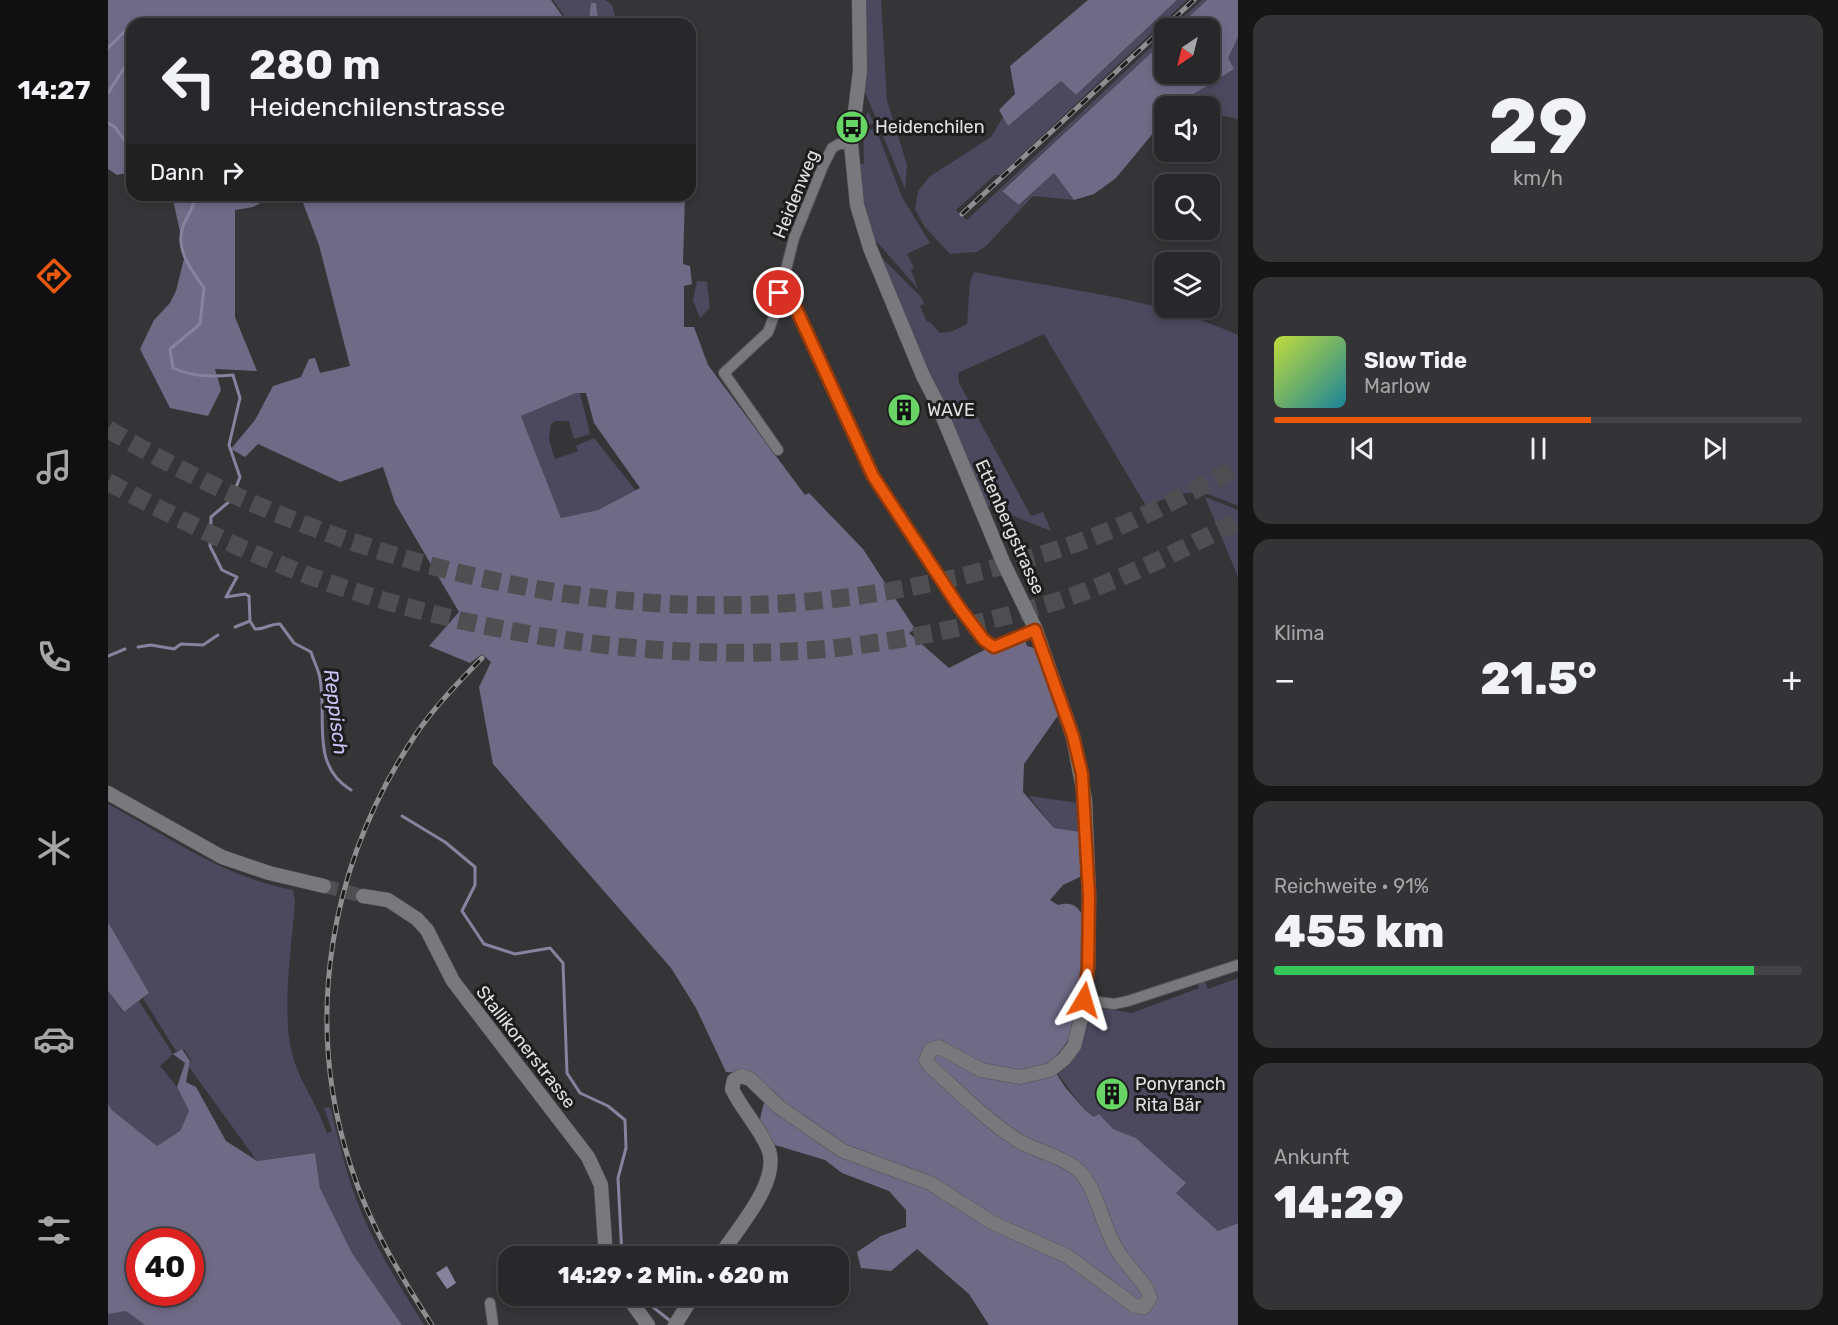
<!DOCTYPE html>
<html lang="de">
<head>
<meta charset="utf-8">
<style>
	body { margin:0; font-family:Rubik,sans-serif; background:#343436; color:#f1f3f6; height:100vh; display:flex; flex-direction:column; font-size:22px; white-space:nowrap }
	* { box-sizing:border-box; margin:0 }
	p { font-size:20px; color:#a5a6a8 }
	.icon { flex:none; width:33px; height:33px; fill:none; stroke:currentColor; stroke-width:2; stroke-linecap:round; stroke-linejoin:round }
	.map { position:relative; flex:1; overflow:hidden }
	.panel { display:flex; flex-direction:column; gap:15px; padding:15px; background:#161617; width:600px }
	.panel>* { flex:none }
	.banner { position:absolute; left:18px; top:18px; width:570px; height:183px; border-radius:18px; box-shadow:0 3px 9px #0003,0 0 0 2px #444447; background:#28282a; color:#f1f3f6; overflow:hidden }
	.needle { width:39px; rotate:215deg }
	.controls { position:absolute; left:1046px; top:18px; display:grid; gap:12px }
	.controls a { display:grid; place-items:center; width:66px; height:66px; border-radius:12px; background:#28282a; box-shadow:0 3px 9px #0003,0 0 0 2px #444447; font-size:30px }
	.speed { position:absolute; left:18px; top:1228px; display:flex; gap:12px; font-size:30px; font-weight:700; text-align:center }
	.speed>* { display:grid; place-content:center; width:78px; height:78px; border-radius:50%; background:#28282a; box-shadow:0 3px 9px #0003,0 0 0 2px #444447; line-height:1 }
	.speed .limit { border:9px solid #d22; background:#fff; color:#111 }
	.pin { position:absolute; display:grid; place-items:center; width:51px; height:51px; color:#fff; margin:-26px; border:3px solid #fff; border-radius:50%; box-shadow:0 2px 6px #0007 }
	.me { position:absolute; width:66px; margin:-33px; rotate:7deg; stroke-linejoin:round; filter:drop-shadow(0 0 4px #0008) }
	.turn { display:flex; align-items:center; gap:21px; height:126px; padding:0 24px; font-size:27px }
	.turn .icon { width:78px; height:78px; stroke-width:2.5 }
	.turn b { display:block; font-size:42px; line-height:51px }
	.then { display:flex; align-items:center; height:57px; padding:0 24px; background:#0003; gap:12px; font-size:22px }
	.big { font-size:45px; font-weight:800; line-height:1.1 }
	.panel .widget { flex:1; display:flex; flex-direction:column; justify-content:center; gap:9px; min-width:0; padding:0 21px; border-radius:18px; background:#343436 }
	.panel .dial { align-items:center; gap:0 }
	.dial b { font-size:78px; line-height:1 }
	.song { display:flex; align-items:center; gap:18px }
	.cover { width:72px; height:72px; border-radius:9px; background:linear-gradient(135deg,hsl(70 70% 55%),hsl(190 70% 35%)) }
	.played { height:6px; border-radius:3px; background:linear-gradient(90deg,#ea580c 60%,#444447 60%) }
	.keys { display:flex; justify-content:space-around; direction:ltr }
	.heat { display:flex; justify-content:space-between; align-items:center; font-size:33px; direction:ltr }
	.charge { height:9px; border-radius:4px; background:linear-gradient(90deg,#34c759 91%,#444447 0) }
	.trip { position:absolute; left:390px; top:1246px; width:351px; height:60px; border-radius:18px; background:#28282a; box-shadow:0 3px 9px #0003,0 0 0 2px #444447; font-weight:800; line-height:60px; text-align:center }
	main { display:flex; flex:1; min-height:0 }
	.tabs { display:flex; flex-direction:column; width:108px; justify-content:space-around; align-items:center; background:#101011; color:#a5a6a8 }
	.tabs .icon { width:42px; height:42px }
	.tabs .on { color:#ea580c }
	.tabs b { font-size:27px; color:#f1f3f6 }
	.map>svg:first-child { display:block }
	.green { fill:#4c485e }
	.forest { fill:#6f6a86; fill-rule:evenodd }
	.water { fill:#87829e }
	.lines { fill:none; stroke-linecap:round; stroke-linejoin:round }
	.stream { stroke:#87829e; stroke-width:3 }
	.tertiary-tunnel { stroke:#4f4f52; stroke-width:14; stroke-dasharray:14 7; stroke-linecap:butt }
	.motorway-tunnel { stroke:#4f4f52; stroke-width:18; stroke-dasharray:18 9; stroke-linecap:butt }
	.minor-casing { stroke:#545356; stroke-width:12 }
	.tertiary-casing { stroke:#545356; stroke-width:15 }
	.minor { stroke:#79787c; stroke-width:10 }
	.tertiary { stroke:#79787c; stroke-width:14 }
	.rail-casing { stroke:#8f8f92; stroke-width:5 }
	.rail { stroke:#1d1d1e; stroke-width:3; stroke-dasharray:9; stroke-linecap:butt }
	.route-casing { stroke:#983908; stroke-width:15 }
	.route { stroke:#ea580c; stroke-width:10 }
	.labels { text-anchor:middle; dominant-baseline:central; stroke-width:6; stroke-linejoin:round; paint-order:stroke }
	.poi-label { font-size:18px; fill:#e1e1e3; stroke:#1d1d1e; text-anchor:start }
	.street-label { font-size:18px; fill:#e1e1e3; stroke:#1d1d1e }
	.water-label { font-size:20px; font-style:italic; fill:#cbc2f6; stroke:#1d1d1e }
</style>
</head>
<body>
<main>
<nav class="tabs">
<b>14:27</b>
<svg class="icon on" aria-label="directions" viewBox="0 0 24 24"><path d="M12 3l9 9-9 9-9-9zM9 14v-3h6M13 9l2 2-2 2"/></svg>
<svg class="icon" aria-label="music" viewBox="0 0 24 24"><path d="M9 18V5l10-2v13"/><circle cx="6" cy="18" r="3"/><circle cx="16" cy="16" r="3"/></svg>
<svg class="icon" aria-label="phone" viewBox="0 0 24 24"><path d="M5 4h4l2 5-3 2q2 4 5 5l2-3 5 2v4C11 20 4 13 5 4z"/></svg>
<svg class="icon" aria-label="climate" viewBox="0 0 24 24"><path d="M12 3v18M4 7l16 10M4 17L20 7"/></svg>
<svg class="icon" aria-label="car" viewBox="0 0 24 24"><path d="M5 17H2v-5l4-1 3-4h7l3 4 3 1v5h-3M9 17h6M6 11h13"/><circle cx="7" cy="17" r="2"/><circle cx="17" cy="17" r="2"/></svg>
<svg class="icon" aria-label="filters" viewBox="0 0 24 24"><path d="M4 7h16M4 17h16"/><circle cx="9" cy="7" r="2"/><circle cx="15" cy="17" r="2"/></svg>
</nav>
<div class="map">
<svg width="1130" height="1325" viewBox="0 0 1130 1325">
	<rect width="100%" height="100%" fill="#353538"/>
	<g class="green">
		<polygon points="445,0 497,0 504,5 509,24 491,24 488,3 484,3 481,21 462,24"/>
		<polygon points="756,0 773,0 779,100 799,165 797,189 757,92"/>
		<polygon points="1069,0 1079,0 892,175 887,175 848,210 859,220 1056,35 1056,41 894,190 912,205 946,173 966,200 925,196 877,247 868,252 842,254 816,226 807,209 810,191 821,177 883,137 895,117 900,126 953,81 968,95"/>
		<polygon points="1094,0 1099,0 1069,28 1063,28"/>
		<polygon points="1130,0 1130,119 1101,113 1101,106 1066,106 1084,95 1031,77 1056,74 1101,74 1101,28"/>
		<polygon points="760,112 766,123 758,126 760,130 768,129 794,197 822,243 799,254 806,268 803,270 810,289 763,235 755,209 751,164 756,164 755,123"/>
		<path d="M 771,255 L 814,298 L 816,304 L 812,306 L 819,322 L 822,322 L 832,333 L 845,331 L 859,324 L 862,282 L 866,272 C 955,290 1046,297 1130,335 L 1130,506 C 1087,487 1082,489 1038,506 L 936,334 L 850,373 L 851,383 L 923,516 L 935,512 L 943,531 L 878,505 Z"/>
		<polygon points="589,281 599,282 602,308 592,318 585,300"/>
		<polygon points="468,393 472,393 482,434 466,439 461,421 447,421 443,424 441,440 447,459 470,451 468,446 486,438 528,491 490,510 453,518 413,416"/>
		<polygon points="1097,497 1130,510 1130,577"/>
		<polygon points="921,796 971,803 973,832 946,828"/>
		<path d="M 0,804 C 61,837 115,877 185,890 L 187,901 C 184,946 174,1005 183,1049 C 189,1079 210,1104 219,1134 L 224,1131 L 216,1108 L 222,1107 C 231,1140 238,1173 250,1204 C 267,1247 292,1286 316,1325 L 294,1325 L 244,1253 L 212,1188 L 207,1153 L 149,1161 L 81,1067 L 83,1060 L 76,1049 L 68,1051 L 35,998 L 40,993 L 0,922 Z"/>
		<polygon points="1130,978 1130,1223 1110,1231 1068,1193 1077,1183 1028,1138 1005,1129 977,1110 949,1073 971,1049 986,1007 1024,1013 1091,988 1089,981 1096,979 1100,989"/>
		<polygon points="0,991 15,1012 31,1001 65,1054 52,1066 69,1087 81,1111 72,1131 49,1146 4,1110 0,1104"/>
		<polygon points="18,1310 37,1325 0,1325 0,1314"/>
	</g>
	<g class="forest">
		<polygon points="0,0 443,0 460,24 24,24 24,172 9,175 0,169"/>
		<polygon points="980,0 1069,0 968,95 953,81 900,126 891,110 907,94 902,66"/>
		<polygon points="1099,0 1130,0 1130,37 1120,58 1126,69 1066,106 1056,106 1056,120 1008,178 986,194 966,200 946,173 911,205 894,191 1056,41 1056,74 1101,74 1101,28 1069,28"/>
		<polygon points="483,3 488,3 491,24 467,24 468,22 481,21"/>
		<polygon points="64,195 167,195 145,207 127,210 127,317 149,371 107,369 113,390 100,416 62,408 32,349 46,320 62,303 68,291 77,255"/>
		<path d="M 192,195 L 577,195 L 575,264 L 582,266 L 584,284 L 576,286 L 576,327 L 586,327 L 600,365 L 697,495 L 701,493 L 755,549 L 807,629 L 801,633 L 841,668 L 878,649 L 891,650 L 917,640 L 919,646 L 926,648 L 951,714 L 916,764 L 915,792 L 946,828 L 973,832 L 972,877 L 955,885 L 942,900 L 950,905 C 963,902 968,904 975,916 C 973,962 982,1032 941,1062 L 957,1087 L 977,1110 L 986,1117 L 991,1114 L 1005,1129 L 1028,1138 L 1078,1183 L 1068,1193 L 1110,1231 L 1130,1223 L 1130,1325 L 881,1325 L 861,1294 L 809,1249 L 783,1271 L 753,1268 L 749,1252 L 773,1236 L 798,1227 L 798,1210 L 781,1191 L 734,1173 L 717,1160 L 667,1145 L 652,1119 L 658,1094 L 632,1073 L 618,1072 L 588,1008 L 563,968 L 385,764 L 371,687 L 383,662 L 374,654 L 362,663 L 321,646 L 351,612 L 287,503 L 275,467 L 232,482 L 150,444 L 137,457 L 123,449 L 147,420 L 165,386 L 193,377 L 201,359 L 207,358 L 212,373 L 242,366 L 211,245 ZM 468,393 L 478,393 L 486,423 L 532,488 L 490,510 L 453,518 L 413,416 Z"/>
		<polygon points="0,922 41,993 16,1012 0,991"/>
		<path d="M 74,1049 L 82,1061 L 78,1082 L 88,1087 L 118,1141 L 149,1161 L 207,1153 L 212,1188 L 244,1253 L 294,1325 L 37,1325 L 18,1311 L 0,1314 L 0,1104 L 4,1110 L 49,1146 L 72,1131 L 81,1111 L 69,1087 L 77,1063 L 65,1054 ZM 32,1242 L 82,1242 L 82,1293 L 32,1293 Z"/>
	</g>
	<polygon class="water" points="339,1266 348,1283 339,1289 328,1273"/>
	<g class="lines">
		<g class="stream">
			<polyline points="0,48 17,31 24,33"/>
			<polyline points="0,93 20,62 24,60"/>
			<polyline points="0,123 7,127 24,151"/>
			<path d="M 87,195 C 87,207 79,216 75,226 C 67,249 83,270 96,288 L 92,324 L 62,349 L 65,368 C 85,377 104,377 125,375 L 132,398 L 121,445 L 132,477 L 123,500 L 103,517 L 102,546 L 114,570 L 129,577 L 118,597 L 137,594 L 141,596 L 142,621 L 147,629 C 157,630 162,623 172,624 L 186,643 L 203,652 C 205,659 209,667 211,674 C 221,715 200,764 243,790"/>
			<polyline points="127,627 142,621"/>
			<polyline points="30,647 43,645 66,649 73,644 95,645 110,635"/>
			<polyline points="0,656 17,649"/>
			<polyline points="294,816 337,842 367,867 367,885 354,911 376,944 407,954 442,948 455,963 459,1073 472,1093 500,1106 517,1120 518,1148 510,1178 514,1257"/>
			<polyline points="531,1296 565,1323"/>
		</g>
		<polyline class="tertiary-tunnel" points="216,886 255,896"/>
		<g class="motorway-tunnel">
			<path d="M 0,429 C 188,541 415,610 636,605 C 744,603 854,581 957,547 C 1018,527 1074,497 1130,467"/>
			<path d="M 0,482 C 72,520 144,556 221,583 C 377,637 572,666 737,647 C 805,639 874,624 940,604 C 1006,584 1069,552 1130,521"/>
		</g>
		<defs>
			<g id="minor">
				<polyline points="671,293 685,302 765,476 851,607 876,640 886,647 928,630"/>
				<polyline points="670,450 616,373 660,332 666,316 686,238 715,166 724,148 731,144 743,144"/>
				<polyline points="976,1000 1006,1004 1020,1001 1130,965"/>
				<polyline points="382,1303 385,1325"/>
			</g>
			<g id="tertiary">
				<polyline points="0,793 114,857 161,873 216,886"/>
				<polyline points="255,896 280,900 309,919 319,930 345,981 480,1157 493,1185 498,1257"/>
				<path d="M 611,1257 C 628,1230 674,1181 660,1148 C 651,1127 634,1110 624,1089 L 626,1080 L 633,1076 L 642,1079 L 671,1107 L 735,1151 L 822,1183 L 885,1223 L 959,1256 L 1027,1306 L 1036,1307 L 1042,1298 C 1041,1286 1018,1265 1011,1253 C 995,1230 990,1193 974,1174 C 959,1157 929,1152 909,1140 C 878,1120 850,1091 822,1066 L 818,1060 L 822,1050 L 831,1047 L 873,1070 L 912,1077 L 942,1070 L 956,1059 L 966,1046 L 973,1019 L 980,968 L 981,896 L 977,800 L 965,737 L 928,630 L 895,562 L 829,403 L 815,376 L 762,248 L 749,205 L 743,144 L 752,71 L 751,0"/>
				<polyline points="519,1296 540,1325"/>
				<polyline points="567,1325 585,1296"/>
			</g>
		</defs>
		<use href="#minor" class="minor-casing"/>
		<use href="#tertiary" class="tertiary-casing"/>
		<use href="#minor" class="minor"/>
		<use href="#tertiary" class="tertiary"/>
		<defs>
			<g id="rail">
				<polyline points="854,214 1086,0"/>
				<path d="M 324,1325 C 292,1275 261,1224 243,1167 C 194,1019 222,862 308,734 C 327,706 351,682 374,658"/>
			</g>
		</defs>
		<use href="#rail" class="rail-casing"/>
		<use href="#rail" class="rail"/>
	</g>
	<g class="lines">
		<defs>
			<polyline id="route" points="671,293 685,302 765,476 851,607 876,640 886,647 927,630 965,736 974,774 981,896 980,968 976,1000"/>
		</defs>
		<use href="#route" class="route-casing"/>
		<use href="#route" class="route"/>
	</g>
	<defs>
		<symbol id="bus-disc" viewBox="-11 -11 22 22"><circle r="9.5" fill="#68d465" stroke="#1d1d1e"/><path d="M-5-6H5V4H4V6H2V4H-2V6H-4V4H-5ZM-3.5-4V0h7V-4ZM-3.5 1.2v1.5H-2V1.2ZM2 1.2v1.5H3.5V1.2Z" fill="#111"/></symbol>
		<symbol id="building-disc" viewBox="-11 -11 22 22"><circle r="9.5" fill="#68d465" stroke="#1d1d1e"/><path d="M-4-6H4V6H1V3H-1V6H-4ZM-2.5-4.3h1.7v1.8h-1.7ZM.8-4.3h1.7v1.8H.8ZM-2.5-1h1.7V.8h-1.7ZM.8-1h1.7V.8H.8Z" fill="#111"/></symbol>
	</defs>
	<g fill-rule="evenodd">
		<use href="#bus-disc" x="725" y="108" width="38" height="38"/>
		<use href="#building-disc" x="777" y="391" width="38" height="38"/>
		<use href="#building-disc" x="985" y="1075" width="38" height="38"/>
	</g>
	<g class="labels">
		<g class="poi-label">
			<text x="767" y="127">Heidenchilen</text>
			<text x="819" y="410">WAVE</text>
			<text x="1027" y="1084">Ponyranch<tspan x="1027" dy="21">Rita Bär</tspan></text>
		</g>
		<g class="street-label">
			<text transform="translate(688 194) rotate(-68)">Heidenweg</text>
			<text transform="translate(902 527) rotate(66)">Ettenbergstrasse</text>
			<text transform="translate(418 1047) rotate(52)">Stallikonerstrasse</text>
		</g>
		<g class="water-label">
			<text transform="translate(228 712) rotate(83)">Reppisch</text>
		</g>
	</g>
</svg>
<div class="controls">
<a><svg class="needle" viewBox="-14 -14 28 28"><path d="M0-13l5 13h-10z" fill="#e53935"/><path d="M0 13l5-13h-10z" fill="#a5a6a8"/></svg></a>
<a><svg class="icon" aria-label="sound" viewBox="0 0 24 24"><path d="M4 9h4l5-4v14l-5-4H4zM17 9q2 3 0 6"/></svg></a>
<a><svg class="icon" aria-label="search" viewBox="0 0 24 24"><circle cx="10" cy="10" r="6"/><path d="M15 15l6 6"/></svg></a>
<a><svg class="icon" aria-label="layers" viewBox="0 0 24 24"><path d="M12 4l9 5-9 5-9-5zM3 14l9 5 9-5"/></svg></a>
</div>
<div class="speed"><div class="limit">40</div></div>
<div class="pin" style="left:671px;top:293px;background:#d93025"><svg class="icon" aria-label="arrive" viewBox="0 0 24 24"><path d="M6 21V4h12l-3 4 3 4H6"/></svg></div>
<svg class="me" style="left:976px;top:1000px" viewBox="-20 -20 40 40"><path d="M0-17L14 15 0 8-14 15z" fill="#ea580c" stroke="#fff" stroke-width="4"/></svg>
<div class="trip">14:29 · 2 Min. · 620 m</div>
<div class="banner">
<div class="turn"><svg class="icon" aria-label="left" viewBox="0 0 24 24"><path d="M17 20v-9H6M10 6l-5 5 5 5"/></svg><div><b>280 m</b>Heidenchilenstrasse</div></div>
<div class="then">Dann<svg class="icon" aria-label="right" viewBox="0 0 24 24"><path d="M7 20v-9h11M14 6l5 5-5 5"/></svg></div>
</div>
</div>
<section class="panel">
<div class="widget dial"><b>29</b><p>km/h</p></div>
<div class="widget">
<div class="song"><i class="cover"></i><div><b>Slow Tide</b><p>Marlow</p></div></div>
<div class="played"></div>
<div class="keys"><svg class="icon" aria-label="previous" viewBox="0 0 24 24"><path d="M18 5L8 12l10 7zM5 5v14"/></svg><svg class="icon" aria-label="pause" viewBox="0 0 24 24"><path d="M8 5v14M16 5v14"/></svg><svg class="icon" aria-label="next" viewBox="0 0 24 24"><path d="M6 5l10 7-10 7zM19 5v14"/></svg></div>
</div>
<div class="widget"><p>Klima</p>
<div class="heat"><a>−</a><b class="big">21.5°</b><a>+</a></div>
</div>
<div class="widget"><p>Reichweite · 91%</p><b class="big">455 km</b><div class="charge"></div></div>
<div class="widget"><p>Ankunft</p><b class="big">14:29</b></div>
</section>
</main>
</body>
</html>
